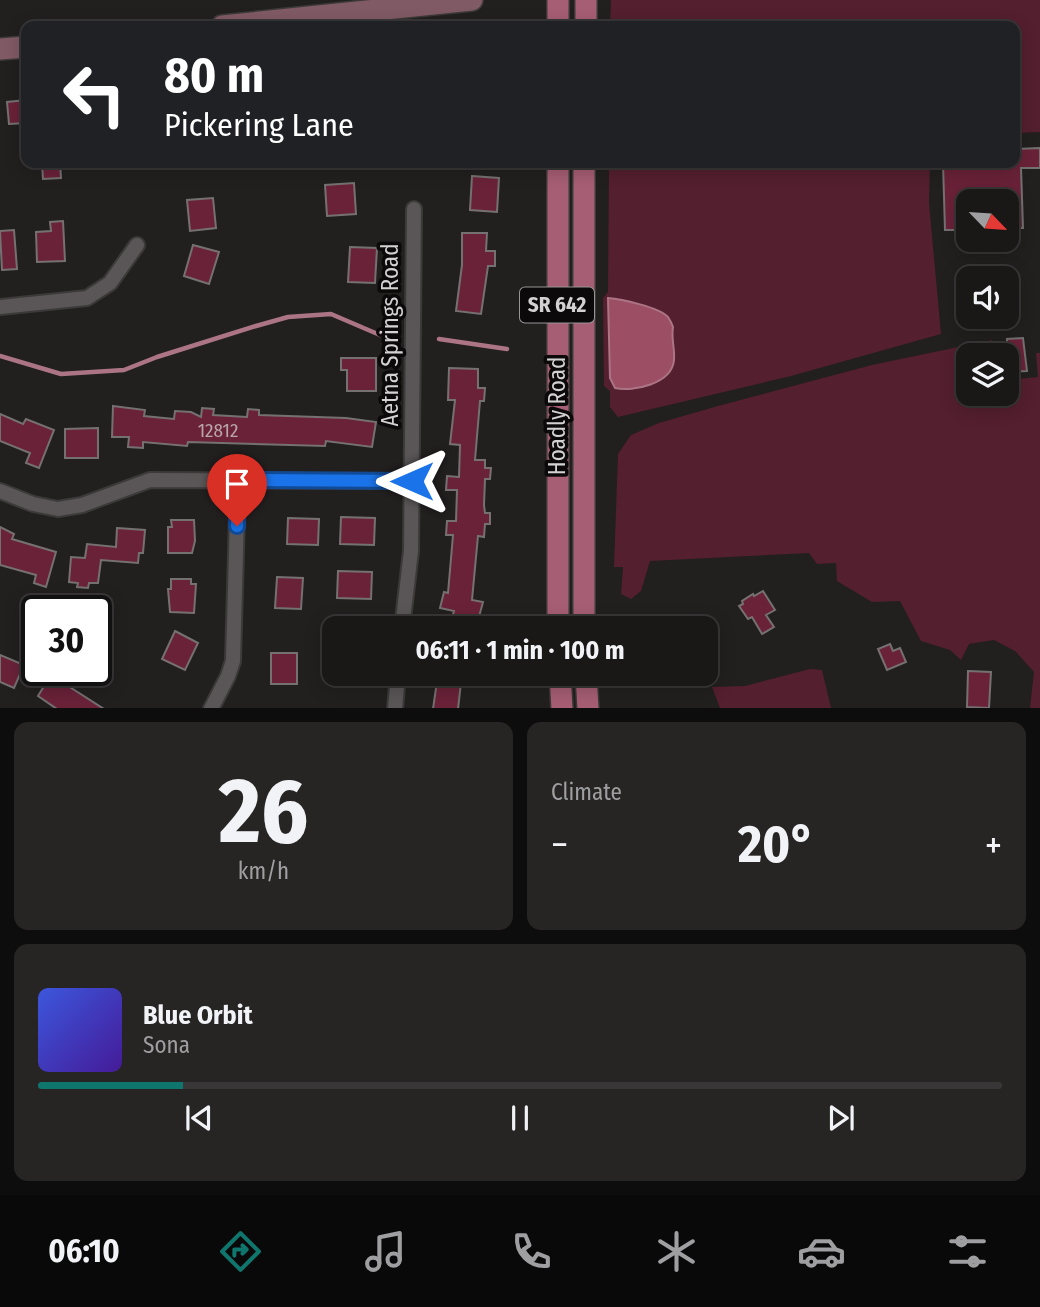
<!DOCTYPE html>
<html lang="en">
<head>
<meta charset="utf-8">
<style>
	body { margin:0; font-family:"Fira Sans Condensed",sans-serif; background:#272424; color:#f1f3f6; height:100vh; display:flex; flex-direction:column; font-size:26px; white-space:nowrap }
	* { box-sizing:border-box; margin:0 }
	p { font-size:23px; color:#9f9fa1 }
	.icon { flex:none; width:38px; height:38px; fill:none; stroke:currentColor; stroke-width:2; stroke-linecap:round; stroke-linejoin:round }
	.map { position:relative; height:708px; overflow:hidden }
	.side { display:flex; flex-direction:column; gap:14px; padding:14px; background:#0e0d0d; flex:1 }
	.side>* { flex:none }
	.hud { position:absolute; left:21px; top:21px; width:999px; height:147px; border-radius:14px; box-shadow:0 4px 18px #0003,0 0 0 2px #383636; background:#202124; color:#fff; overflow:hidden }
	.needle { width:46px; rotate:115deg }
	.controls { position:absolute; left:956px; top:189px; display:grid; gap:14px }
	.controls a { display:grid; place-items:center; width:63px; height:63px; border-radius:14px; background:#1a1717; box-shadow:0 4px 18px #0003,0 0 0 2px #383636; font-size:35px }
	.speed { position:absolute; left:21px; top:595px; display:flex; gap:14px; font-size:35px; font-weight:700; text-align:center }
	.speed>* { display:grid; place-content:center; width:91px; height:91px; border-radius:50%; background:#1a1717; box-shadow:0 4px 18px #0003,0 0 0 2px #383636; line-height:1 }
	.speed .limit { border:4px solid #111; border-radius:10px; background:#fff; color:#111 }
	.pin { position:absolute; display:grid; place-items:center; width:60px; height:60px; color:#fff; margin:-72px -30px; border-radius:50% 50% 50% 0; rotate:-45deg; box-shadow:0 0 7px #0007 }
	.pin .icon { rotate:45deg }
	.me { position:absolute; width:77px; margin:-38px; rotate:270deg; stroke-linejoin:round; filter:drop-shadow(0 0 5px #0008) }
	.turn { display:flex; align-items:center; gap:24px; height:147px; padding:0 28px; font-size:32px }
	.turn .icon { width:91px; height:91px; stroke-width:2.5 }
	.turn b { display:block; font-size:49px; line-height:60px }
	.big { font-size:52px; font-weight:700; line-height:1.1 }
	.side .card { flex:1; display:flex; flex-direction:column; justify-content:center; gap:10px; min-width:0; padding:0 24px; border-radius:14px; background:#272424 }
	.side .dial { align-items:center; gap:0 }
	.dial b { font-size:91px; line-height:1 }
	.song { display:flex; align-items:center; gap:21px }
	.cover { width:84px; height:84px; border-radius:10px; background:linear-gradient(135deg,hsl(230 70% 55%),hsl(260 70% 35%)) }
	.played { height:7px; border-radius:4px; background:linear-gradient(90deg,#0f766e 15%,#383636 15%) }
	.keys { display:flex; justify-content:space-around; direction:ltr }
	.heat { display:flex; justify-content:space-between; align-items:center; font-size:38px; direction:ltr }
	.side .tiles { flex:1; display:grid; gap:14px; grid-template-columns:1fr 1fr }
	.card:last-child { grid-column:span 2 }
	.trip { position:absolute; left:322px; top:616px; width:396px; height:70px; border-radius:14px; background:#1a1717; box-shadow:0 4px 18px #0003,0 0 0 2px #383636; font-weight:700; line-height:70px; text-align:center }
	.dock { display:flex; height:112px; justify-content:space-around; align-items:center; background:#0a0909; color:#9f9fa1 }
	.dock .icon { width:49px; height:49px }
	.dock .current { color:#0f766e }
	.dock b { font-size:32px; color:#f1f3f6 }
	.map>svg:first-child { display:block }
	.green { fill:#541f2f }
	.water { fill:#9b4e64; stroke:#ac7585; stroke-width:2 }
	.lines { fill:none; stroke-linecap:round; stroke-linejoin:round }
	.stream { stroke:#ac7585; stroke-width:4.5 }
	.building { fill:#6a2239; stroke:#757172; stroke-width:2 }
	.street-casing { stroke:#3c3939; stroke-width:18 }
	.secondary-casing { stroke:#3c3939; stroke-width:24 }
	.primary-casing { stroke:#3c3939; stroke-width:24 }
	.street { stroke:#5a5657; stroke-width:14 }
	.secondary { stroke:#805a65; stroke-width:21 }
	.primary { stroke:#a65e74; stroke-width:21 }
	.route-casing { stroke:#114b97; stroke-width:18 }
	.route { stroke:#1a73e8; stroke-width:12 }
	.labels { text-anchor:middle; dominant-baseline:central; stroke-width:7; stroke-linejoin:round; paint-order:stroke }
	.number-label { font-size:19px; fill:#b9a5ab }
	.shield { fill:#0b0909; stroke:#979595; stroke-width:2 }
	.shield-label { font-size:21px; font-weight:bold; fill:#d3d1d1 }
	.street-label { font-size:23px; fill:#d3d1d1; stroke:#0b0909 }
</style>
</head>
<body>
<div class="map">
<svg width="1040" height="709" viewBox="0 0 1040 709">
	<rect width="100%" height="100%" fill="#221f1f"/>
	<g class="green">
		<polygon points="611,0 1040,0 1040,132 1015,133 1015,26 610,26"/>
		<polygon points="609,163 930,163 929,203 941,334 791,376 618,417 610,407 610,391 604,386 603,298 608,292"/>
		<polygon points="992,340 995,355 968,355 968,394 1006,394 1006,380 1038,377 1036,353 1040,353 1040,708 1030,708 1034,672 1015,651 994,640 969,644 961,660 950,650 921,641 900,601 872,602 837,581 836,563 817,564 809,553 650,561 641,591 631,599 621,594 623,567 614,567 618,454 631,435 659,423 718,406 872,365"/>
		<polygon points="810,669 822,670 831,708 720,708 712,687 745,686"/>
	</g>
	<path class="water" d="M 608,298 C 620,299 659,307 668,317 C 670,320 672,324 673,327 C 671,339 675,348 674,360 C 672,384 633,392 615,388 L 610,378 Z"/>
	<g class="lines">
		<g class="stream">
			<polyline points="439,339 507,349"/>
			<polyline points="0,356 61,374 124,370 157,357 256,326 288,317 331,314 380,335"/>
		</g>
	</g>
	<g class="building">
		<polygon points="26,100 26,123 9,124 7,102"/>
		<polygon points="1040,148 1040,168 1021,168 1023,228 1006,228 1006,201 968,201 968,230 945,230 943,163 1015,163 1015,149"/>
		<polygon points="60,163 61,178 43,179 42,164"/>
		<polygon points="472,176 499,178 497,212 470,210"/>
		<polygon points="354,183 356,214 327,216 325,185"/>
		<polygon points="213,198 216,228 190,231 187,200"/>
		<polygon points="63,221 65,261 37,262 36,232 51,231 50,222"/>
		<polygon points="14,230 17,269 2,270 0,231"/>
		<polygon points="462,233 487,233 486,251 495,251 495,266 488,266 481,314 456,311 462,265"/>
		<polygon points="193,245 219,252 209,284 184,276"/>
		<polygon points="350,247 377,248 375,283 348,282"/>
		<polygon points="1023,338 1027,371 1006,372 1007,339"/>
		<polygon points="341,358 376,358 376,391 347,391 347,370 341,370"/>
		<polygon points="449,368 478,369 478,388 485,388 484,401 480,401 475,460 485,460 485,468 491,468 490,479 485,479 484,505 485,513 490,513 490,524 485,524 484,537 478,536 472,600 483,602 476,628 450,624 454,611 440,608 444,592 448,593 453,535 446,535 447,521 456,521 457,490 446,490 447,476 459,477 460,445 450,444 455,400 448,400"/>
		<polygon points="113,406 145,410 144,416 174,419 175,411 191,412 201,417 202,408 214,409 213,415 247,417 248,409 259,410 259,415 346,418 376,422 372,447 326,441 325,446 188,442 187,446 143,442 143,448 128,447 129,437 112,437"/>
		<polygon points="0,414 23,424 26,419 54,430 39,468 26,463 30,453 0,441"/>
		<polygon points="98,428 98,458 65,458 65,429"/>
		<polygon points="341,517 375,518 374,545 340,544"/>
		<polygon points="288,518 319,519 318,545 287,544"/>
		<polygon points="171,520 194,520 195,541 192,553 168,553 168,527 172,527"/>
		<polygon points="0,527 14,534 12,539 56,552 46,587 34,583 36,575 0,565"/>
		<polygon points="117,528 145,530 143,553 139,553 138,563 101,560 98,583 89,583 88,588 77,587 78,583 69,582 71,557 85,558 87,544 116,547"/>
		<polygon points="338,571 372,572 371,599 337,598"/>
		<polygon points="277,577 303,578 301,609 275,608"/>
		<polygon points="171,579 191,579 191,584 196,584 194,613 170,612 168,589 171,589"/>
		<polygon points="763,591 775,610 766,615 774,627 762,634 752,617 748,619 739,606 743,604 742,601 753,594 754,596"/>
		<polygon points="175,631 198,643 185,670 162,659"/>
		<polygon points="890,644 893,651 900,648 906,662 887,670 878,649"/>
		<rect x="271" y="653" width="26" height="31"/>
		<polygon points="0,655 24,665 14,688 0,682"/>
		<polygon points="968,671 991,672 989,708 967,707"/>
		<polygon points="438,674 462,674 458,709 433,709"/>
		<polygon points="51,675 104,709 57,709 38,696"/>
	</g>
	<g class="lines">
		<defs>
			<g id="street">
				<polyline points="0,307 87,298 110,283 137,245"/>
				<polyline points="0,491 33,504 58,509 82,505 150,480 412,481"/>
				<polyline points="402,628 411,551 414,209"/>
				<polyline points="211,709 228,676 233,661 238,480"/>
				<polyline points="395,709 398,674"/>
			</g>
			<g id="secondary">
				<polyline points="222,26 472,0"/>
				<polyline points="0,49 26,47"/>
			</g>
			<g id="primary">
				<polyline points="558,26 558,0"/>
				<polyline points="586,26 586,0"/>
				<polyline points="558,628 558,163"/>
				<polyline points="584,628 584,163"/>
				<polyline points="560,674 562,709"/>
				<polyline points="586,674 588,709"/>
			</g>
		</defs>
		<use href="#street" class="street-casing"/>
		<use href="#secondary" class="secondary-casing"/>
		<use href="#primary" class="primary-casing"/>
		<use href="#street" class="street"/>
		<use href="#secondary" class="secondary"/>
		<use href="#primary" class="primary"/>
	</g>
	<g class="lines">
		<defs>
			<polyline id="route" points="237,526 238,480 412,481"/>
		</defs>
		<use href="#route" class="route-casing"/>
		<use href="#route" class="route"/>
	</g>
	<g class="labels">
		<g class="number-label">
			<text x="218" y="430">12812</text>
		</g>
		<rect class="shield" x="520" y="287.5" width="74" height="35" rx="5"/>
		<g class="shield-label">
			<text x="557" y="305">SR 642</text>
		</g>
		<g class="street-label">
			<text transform="translate(390 335) rotate(-90)">Aetna Springs Road</text>
			<text transform="translate(557 416) rotate(-90)">Hoadly Road</text>
		</g>
	</g>
</svg>
<div class="controls">
<a><svg class="needle" viewBox="-14 -14 28 28"><path d="M0-13l5 13h-10z" fill="#e53935"/><path d="M0 13l5-13h-10z" fill="#9f9fa1"/></svg></a>
<a><svg class="icon" aria-label="sound" viewBox="0 0 24 24"><path d="M4 9h4l5-4v14l-5-4H4zM17 9q2 3 0 6"/></svg></a>
<a><svg class="icon" aria-label="layers" viewBox="0 0 24 24"><path d="M12 4l9 5-9 5-9-5zM3 14l9 5 9-5"/></svg></a>
</div>
<div class="speed"><div class="limit">30</div></div>
<div class="pin" style="left:237px;top:526px;background:#d93025"><svg class="icon" aria-label="arrive" viewBox="0 0 24 24"><path d="M6 21V4h12l-3 4 3 4H6"/></svg></div>
<svg class="me" style="left:412px;top:481px" viewBox="-20 -20 40 40"><path d="M0-17L14 15 0 8-14 15z" fill="#1a73e8" stroke="#fff" stroke-width="4"/></svg>
<div class="trip">06:11 · 1 min · 100 m</div>
<div class="hud">
<div class="turn"><svg class="icon" aria-label="left" viewBox="0 0 24 24"><path d="M17 20v-9H6M10 6l-5 5 5 5"/></svg><div><b>80 m</b>Pickering Lane</div></div>
</div>
</div>
<section class="side">
<div class="tiles">
<div class="card dial"><b>26</b><p>km/h</p></div>
<div class="card"><p>Climate</p>
<div class="heat"><a>−</a><b class="big">20°</b><a>+</a></div>
</div>
<div class="card">
<div class="song"><i class="cover"></i><div><b>Blue Orbit</b><p>Sona</p></div></div>
<div class="played"></div>
<div class="keys"><svg class="icon" aria-label="previous" viewBox="0 0 24 24"><path d="M18 5L8 12l10 7zM5 5v14"/></svg><svg class="icon" aria-label="pause" viewBox="0 0 24 24"><path d="M8 5v14M16 5v14"/></svg><svg class="icon" aria-label="next" viewBox="0 0 24 24"><path d="M6 5l10 7-10 7zM19 5v14"/></svg></div>
</div>
</div>
</section>
<nav class="dock">
<b>06:10</b>
<svg class="icon current" aria-label="directions" viewBox="0 0 24 24"><path d="M12 3l9 9-9 9-9-9zM9 14v-3h6M13 9l2 2-2 2"/></svg>
<svg class="icon" aria-label="music" viewBox="0 0 24 24"><path d="M9 18V5l10-2v13"/><circle cx="6" cy="18" r="3"/><circle cx="16" cy="16" r="3"/></svg>
<svg class="icon" aria-label="phone" viewBox="0 0 24 24"><path d="M5 4h4l2 5-3 2q2 4 5 5l2-3 5 2v4C11 20 4 13 5 4z"/></svg>
<svg class="icon" aria-label="climate" viewBox="0 0 24 24"><path d="M12 3v18M4 7l16 10M4 17L20 7"/></svg>
<svg class="icon" aria-label="car" viewBox="0 0 24 24"><path d="M5 17H2v-5l4-1 3-4h7l3 4 3 1v5h-3M9 17h6M6 11h13"/><circle cx="7" cy="17" r="2"/><circle cx="17" cy="17" r="2"/></svg>
<svg class="icon" aria-label="filters" viewBox="0 0 24 24"><path d="M4 7h16M4 17h16"/><circle cx="9" cy="7" r="2"/><circle cx="15" cy="17" r="2"/></svg>
</nav>
</body>
</html>
